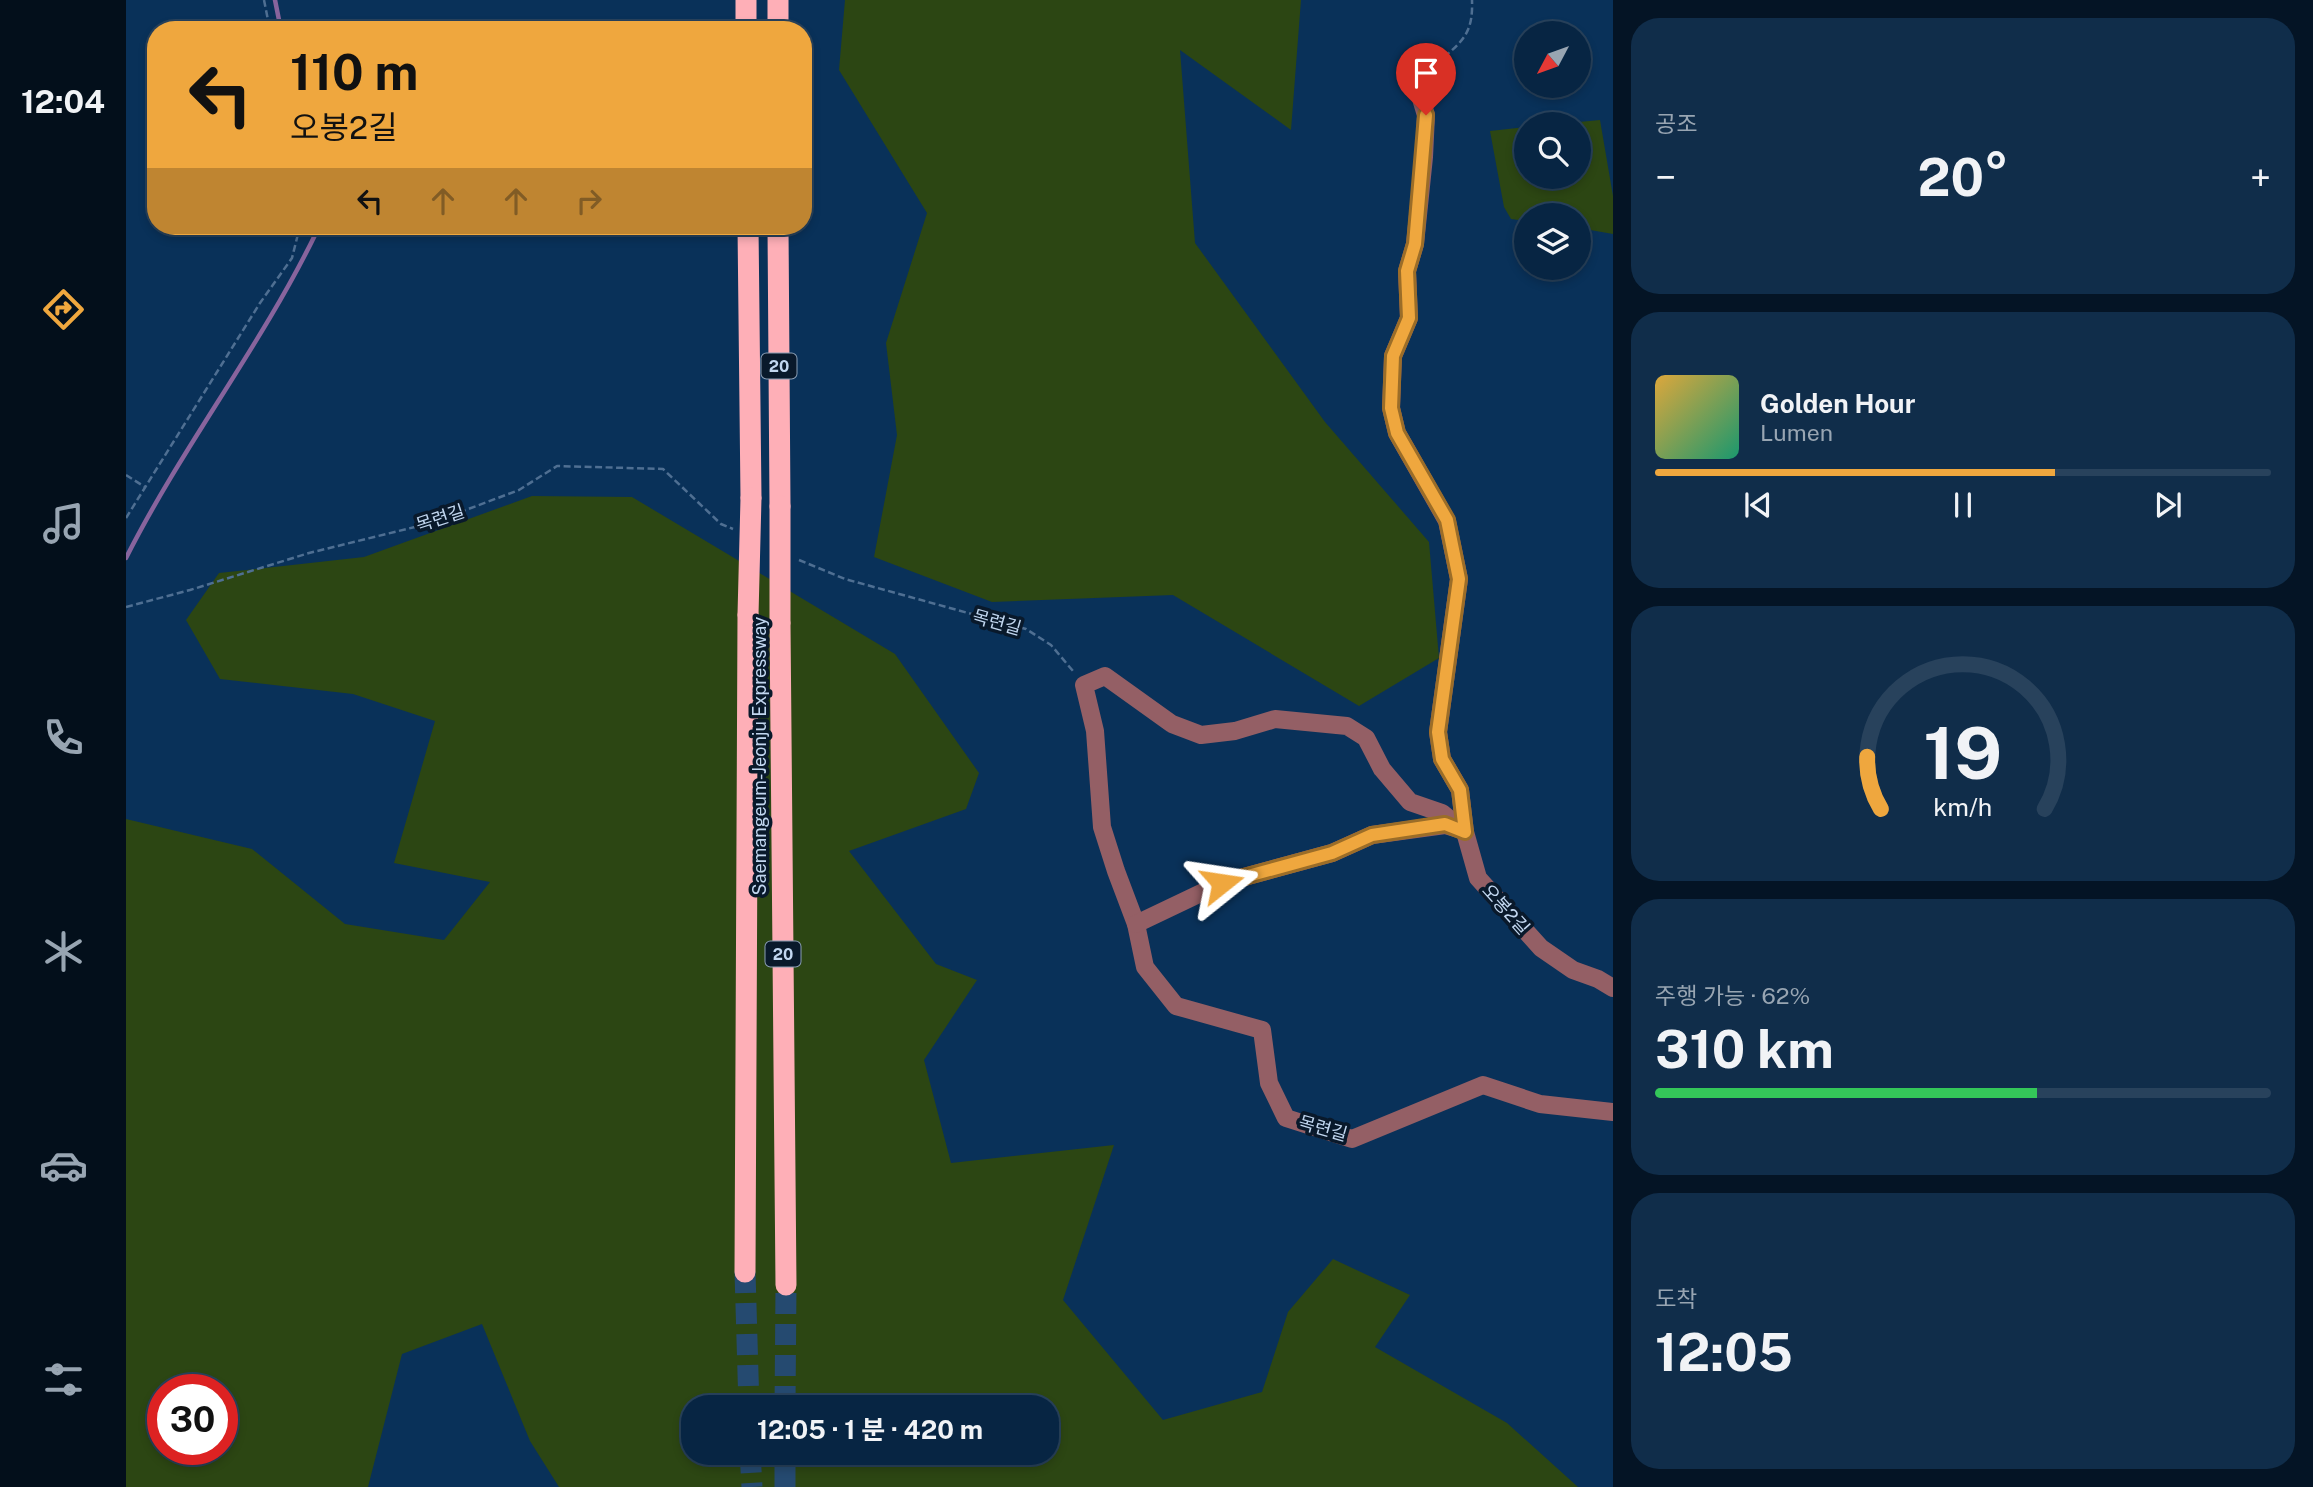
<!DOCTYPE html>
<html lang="ko">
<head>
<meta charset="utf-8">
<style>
	body { margin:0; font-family:"Public Sans","Noto Sans KR",sans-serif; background:#102d4a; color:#f1f3f6; height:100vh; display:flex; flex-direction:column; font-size:26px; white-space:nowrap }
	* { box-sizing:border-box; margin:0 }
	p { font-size:23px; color:#98a5b2 }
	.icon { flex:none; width:38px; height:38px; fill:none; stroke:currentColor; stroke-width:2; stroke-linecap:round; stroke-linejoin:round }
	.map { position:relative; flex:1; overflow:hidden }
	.details { display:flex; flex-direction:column; gap:18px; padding:18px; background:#041425; width:700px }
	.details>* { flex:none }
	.top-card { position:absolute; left:21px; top:21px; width:665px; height:214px; border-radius:28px; box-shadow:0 4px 10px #0003,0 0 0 2px #28425c; background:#efa73e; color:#111; overflow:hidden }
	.needle { width:46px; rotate:229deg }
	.tools { position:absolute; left:1388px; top:21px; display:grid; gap:14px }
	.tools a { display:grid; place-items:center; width:77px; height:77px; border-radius:50%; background:#072543; box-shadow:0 4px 10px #0003,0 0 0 2px #28425c; font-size:35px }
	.speed { position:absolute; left:21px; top:1374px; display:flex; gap:14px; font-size:35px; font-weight:700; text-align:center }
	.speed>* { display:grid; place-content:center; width:91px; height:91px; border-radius:50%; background:#072543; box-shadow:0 4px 10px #0003,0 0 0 2px #28425c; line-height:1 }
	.speed .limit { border:10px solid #d22; background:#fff; color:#111 }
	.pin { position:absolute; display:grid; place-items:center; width:60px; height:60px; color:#fff; margin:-72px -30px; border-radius:50% 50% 50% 0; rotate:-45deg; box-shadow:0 0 7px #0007 }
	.pin .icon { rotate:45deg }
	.me { position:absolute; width:77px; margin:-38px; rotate:75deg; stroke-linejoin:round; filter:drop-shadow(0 0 5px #0008) }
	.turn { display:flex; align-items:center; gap:24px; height:147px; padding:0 28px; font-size:32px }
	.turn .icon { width:91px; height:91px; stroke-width:2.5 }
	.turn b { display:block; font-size:49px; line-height:60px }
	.lanes { display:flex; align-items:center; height:66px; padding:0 28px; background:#0003; justify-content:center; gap:35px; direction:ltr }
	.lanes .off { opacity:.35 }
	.big { font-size:52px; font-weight:700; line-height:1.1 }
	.details .tile { flex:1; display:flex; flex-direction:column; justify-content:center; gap:10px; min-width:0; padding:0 24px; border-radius:28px; background:#102d4a }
	.details .dial { align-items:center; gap:0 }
	.dial svg { height:182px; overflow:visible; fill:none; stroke:#28425c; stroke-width:7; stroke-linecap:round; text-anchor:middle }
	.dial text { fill:#f1f3f6; stroke:none }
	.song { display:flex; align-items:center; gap:21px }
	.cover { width:84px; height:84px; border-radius:10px; background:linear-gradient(135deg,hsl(40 70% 55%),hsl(160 70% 35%)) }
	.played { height:7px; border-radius:4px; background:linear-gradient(90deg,#efa73e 65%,#28425c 65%) }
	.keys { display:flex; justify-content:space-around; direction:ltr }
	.heat { display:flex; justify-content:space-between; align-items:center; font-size:38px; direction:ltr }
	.charge { height:10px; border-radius:5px; background:linear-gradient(90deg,#34c759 62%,#28425c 0) }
	.trip { position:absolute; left:555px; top:1395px; width:378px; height:70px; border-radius:28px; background:#072543; box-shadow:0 4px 10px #0003,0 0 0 2px #28425c; font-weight:700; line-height:70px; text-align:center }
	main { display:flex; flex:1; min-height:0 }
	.dock { display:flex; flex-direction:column; width:126px; justify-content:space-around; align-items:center; background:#030f1b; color:#98a5b2 }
	.dock .icon { width:49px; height:49px }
	.dock .on { color:#efa73e }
	.dock b { font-size:32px; color:#f1f3f6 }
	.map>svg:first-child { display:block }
	.green { fill:#2c4613; fill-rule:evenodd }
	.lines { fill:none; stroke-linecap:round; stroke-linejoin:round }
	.stream { stroke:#88649d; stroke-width:4.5 }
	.highway-tunnel { stroke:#254a70; stroke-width:21; stroke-dasharray:21 10; stroke-linecap:butt }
	.path { stroke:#4f6f92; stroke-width:2.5; stroke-dasharray:7 3.5; stroke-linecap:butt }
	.minor { stroke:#945f65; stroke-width:18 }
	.highway { stroke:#feafb7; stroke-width:21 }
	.highway-bridge { stroke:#feafb7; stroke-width:21 }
	.route-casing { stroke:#9b6d28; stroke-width:18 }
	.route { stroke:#efa73e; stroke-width:12 }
	.labels { text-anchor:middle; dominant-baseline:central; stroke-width:7; stroke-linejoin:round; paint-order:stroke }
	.shield { fill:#09192b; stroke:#8a9eb5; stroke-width:2 }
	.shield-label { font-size:16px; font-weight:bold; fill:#c2d7f0 }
	.street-label { font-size:18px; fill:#c2d7f0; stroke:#09192b }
</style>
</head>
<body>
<main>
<nav class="dock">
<b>12:04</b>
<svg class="icon on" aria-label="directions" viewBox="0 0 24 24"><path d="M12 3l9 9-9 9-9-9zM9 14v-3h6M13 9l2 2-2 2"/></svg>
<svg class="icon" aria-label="music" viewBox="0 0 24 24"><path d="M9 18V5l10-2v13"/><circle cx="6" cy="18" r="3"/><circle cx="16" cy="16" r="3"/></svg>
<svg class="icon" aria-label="phone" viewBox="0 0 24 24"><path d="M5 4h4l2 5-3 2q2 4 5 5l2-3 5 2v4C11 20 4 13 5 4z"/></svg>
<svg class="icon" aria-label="climate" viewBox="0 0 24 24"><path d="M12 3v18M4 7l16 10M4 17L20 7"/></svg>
<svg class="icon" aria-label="car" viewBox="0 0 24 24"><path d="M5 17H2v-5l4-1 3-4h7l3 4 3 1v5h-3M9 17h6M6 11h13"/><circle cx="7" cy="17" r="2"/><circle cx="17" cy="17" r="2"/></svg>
<svg class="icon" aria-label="filters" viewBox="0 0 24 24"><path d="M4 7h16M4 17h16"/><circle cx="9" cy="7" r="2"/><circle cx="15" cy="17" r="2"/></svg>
</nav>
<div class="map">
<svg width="1487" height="1487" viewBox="0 0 1487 1487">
	<rect width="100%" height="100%" fill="#093159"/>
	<g class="green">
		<polygon points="719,0 1175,0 1165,130 1054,50 1069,243 1199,422 1303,542 1313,658 1233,706 1047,595 866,602 748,557 771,435 760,343 801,213 713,70"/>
		<polygon points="1474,120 1487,196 1487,234 1453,228 1452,215 1400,215 1400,221 1385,219 1378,207 1364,131 1400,127 1400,177 1452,177 1452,124 1432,124"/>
		<path d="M 406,496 L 506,497 L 769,654 L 853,773 L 840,809 L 723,851 L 810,964 L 851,980 L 798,1060 L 825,1163 L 988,1145 L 937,1300 L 1037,1420 L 1136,1392 L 1162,1312 L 1207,1259 L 1284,1295 L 1249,1347 L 1381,1423 L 1452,1487 L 433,1487 L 404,1441 L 356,1324 L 276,1354 L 242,1487 L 0,1487 L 0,819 L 126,849 L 219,924 L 318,940 L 364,882 L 268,863 L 309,721 L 227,694 L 94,679 L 60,620 L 93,573 L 238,557 ZM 37,1390 L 96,1390 L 96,1449 L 37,1449 ZM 567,1407 L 920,1407 L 920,1452 L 567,1452 Z"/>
	</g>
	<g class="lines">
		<g class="stream">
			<polyline points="149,0 155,30"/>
			<path d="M 0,558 C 57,445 136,345 191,231 L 191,226"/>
		</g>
		<g class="highway-tunnel">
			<polyline points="619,1272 623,1407"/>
			<polyline points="659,1407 660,1285"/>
			<polyline points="624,1452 626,1487"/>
			<polyline points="659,1487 659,1452"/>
		</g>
		<g class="path">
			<polyline points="138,0 144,30"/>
			<path d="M 1318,57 C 1340,39 1347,29 1346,0"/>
			<polyline points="0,475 19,487"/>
			<polyline points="0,518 134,303 166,258 174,226"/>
			<polyline points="673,560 719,579 900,629 925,645 947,671"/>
			<polyline points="0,607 64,590 183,553 305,523 393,490 431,466 537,469 595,524 607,529"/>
		</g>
		<g class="minor">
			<polyline points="1304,67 1289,79 1300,115 1298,157 1289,244 1281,271 1283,318 1267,356 1265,408 1271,433 1321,521 1333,579 1312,732 1316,759 1334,790 1339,832 1352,878 1415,948 1447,970 1472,979 1487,988"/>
			<polyline points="1339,832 1316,813 1284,802 1256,769 1240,738 1221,726 1149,719 1109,731 1075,735 1046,724 979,676 958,685 969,731 976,827 990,871 1010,924 1019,967 1050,1006 1136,1030 1143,1083 1160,1118 1226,1139 1357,1085 1414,1104 1487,1112"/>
			<polyline points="1010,924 1096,883 1206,853 1246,835 1319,825 1332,829"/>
		</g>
		<g class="highway">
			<polyline points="620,0 620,30"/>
			<polyline points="652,30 652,0"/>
			<polyline points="622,226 625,498"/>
			<polyline points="652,226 654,506"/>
			<polyline points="654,623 660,1285"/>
			<polyline points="619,1272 622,615"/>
		</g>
		<g class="highway-bridge">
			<polyline points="654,506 654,623"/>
			<polyline points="622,615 625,498"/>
		</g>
	</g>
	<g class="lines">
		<defs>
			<polyline id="route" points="1096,883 1206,853 1246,835 1319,824 1339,832 1334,790 1316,759 1312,732 1333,579 1321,520 1271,433 1265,408 1267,356 1283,318 1281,271 1289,244 1300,115"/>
		</defs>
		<use href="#route" class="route-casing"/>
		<use href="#route" class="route"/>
	</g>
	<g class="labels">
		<g class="shield">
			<rect x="635.5" y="353.5" width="35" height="25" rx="5"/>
			<rect x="639.5" y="941.5" width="35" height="25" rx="5"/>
		</g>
		<g class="shield-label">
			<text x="653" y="366">20</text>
			<text x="657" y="954">20</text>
		</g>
		<g class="street-label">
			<text transform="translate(314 518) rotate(-18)">목련길</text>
			<text transform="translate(871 622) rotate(16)">목련길</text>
			<text transform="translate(633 756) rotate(-90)">Saemangeum-Jeonju Expressway</text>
			<text transform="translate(1380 909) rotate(48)">오봉2길</text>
			<text transform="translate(1197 1128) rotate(16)">목련길</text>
		</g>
	</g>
</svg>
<div class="tools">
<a><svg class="needle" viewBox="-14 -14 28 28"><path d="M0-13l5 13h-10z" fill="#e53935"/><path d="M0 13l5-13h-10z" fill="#98a5b2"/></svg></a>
<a><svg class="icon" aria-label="search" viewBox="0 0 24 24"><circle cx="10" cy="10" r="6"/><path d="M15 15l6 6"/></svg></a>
<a><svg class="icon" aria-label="layers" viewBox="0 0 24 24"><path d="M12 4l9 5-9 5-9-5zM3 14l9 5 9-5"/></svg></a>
</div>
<div class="speed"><div class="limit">30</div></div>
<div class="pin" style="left:1300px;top:115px;background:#d93025"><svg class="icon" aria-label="arrive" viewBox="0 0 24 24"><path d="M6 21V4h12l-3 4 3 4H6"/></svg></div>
<svg class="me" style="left:1096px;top:883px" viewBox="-20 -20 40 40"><path d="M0-17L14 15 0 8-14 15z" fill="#efa73e" stroke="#fff" stroke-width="4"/></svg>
<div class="trip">12:05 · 1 분 · 420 m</div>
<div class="top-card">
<div class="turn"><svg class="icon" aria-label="left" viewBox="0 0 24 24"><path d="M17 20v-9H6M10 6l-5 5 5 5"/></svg><div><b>110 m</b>오봉2길</div></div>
<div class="lanes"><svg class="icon" aria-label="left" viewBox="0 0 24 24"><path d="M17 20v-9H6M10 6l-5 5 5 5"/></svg><svg class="icon off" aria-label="ahead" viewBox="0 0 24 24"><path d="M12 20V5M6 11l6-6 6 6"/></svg><svg class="icon off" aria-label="ahead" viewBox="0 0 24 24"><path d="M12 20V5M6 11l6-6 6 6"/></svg><svg class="icon off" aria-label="right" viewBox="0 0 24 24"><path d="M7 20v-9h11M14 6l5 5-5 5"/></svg></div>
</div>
</div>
<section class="details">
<div class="tile"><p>공조</p>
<div class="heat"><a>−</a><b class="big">20°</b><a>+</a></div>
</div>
<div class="tile">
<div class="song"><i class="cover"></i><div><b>Golden Hour</b><p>Lumen</p></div></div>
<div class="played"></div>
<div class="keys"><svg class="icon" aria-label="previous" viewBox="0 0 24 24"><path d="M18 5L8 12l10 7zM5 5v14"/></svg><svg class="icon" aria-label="pause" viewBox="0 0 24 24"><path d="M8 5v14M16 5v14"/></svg><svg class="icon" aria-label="next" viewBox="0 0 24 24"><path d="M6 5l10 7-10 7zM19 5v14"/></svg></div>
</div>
<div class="tile dial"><svg viewBox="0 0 100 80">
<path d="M14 69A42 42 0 1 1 86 69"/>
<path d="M14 69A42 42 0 0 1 8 46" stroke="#efa73e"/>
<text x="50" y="56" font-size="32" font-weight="700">19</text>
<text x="50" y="72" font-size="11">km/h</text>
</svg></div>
<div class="tile"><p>주행 가능 · 62%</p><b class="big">310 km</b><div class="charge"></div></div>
<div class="tile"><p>도착</p><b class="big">12:05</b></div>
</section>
</main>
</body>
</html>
